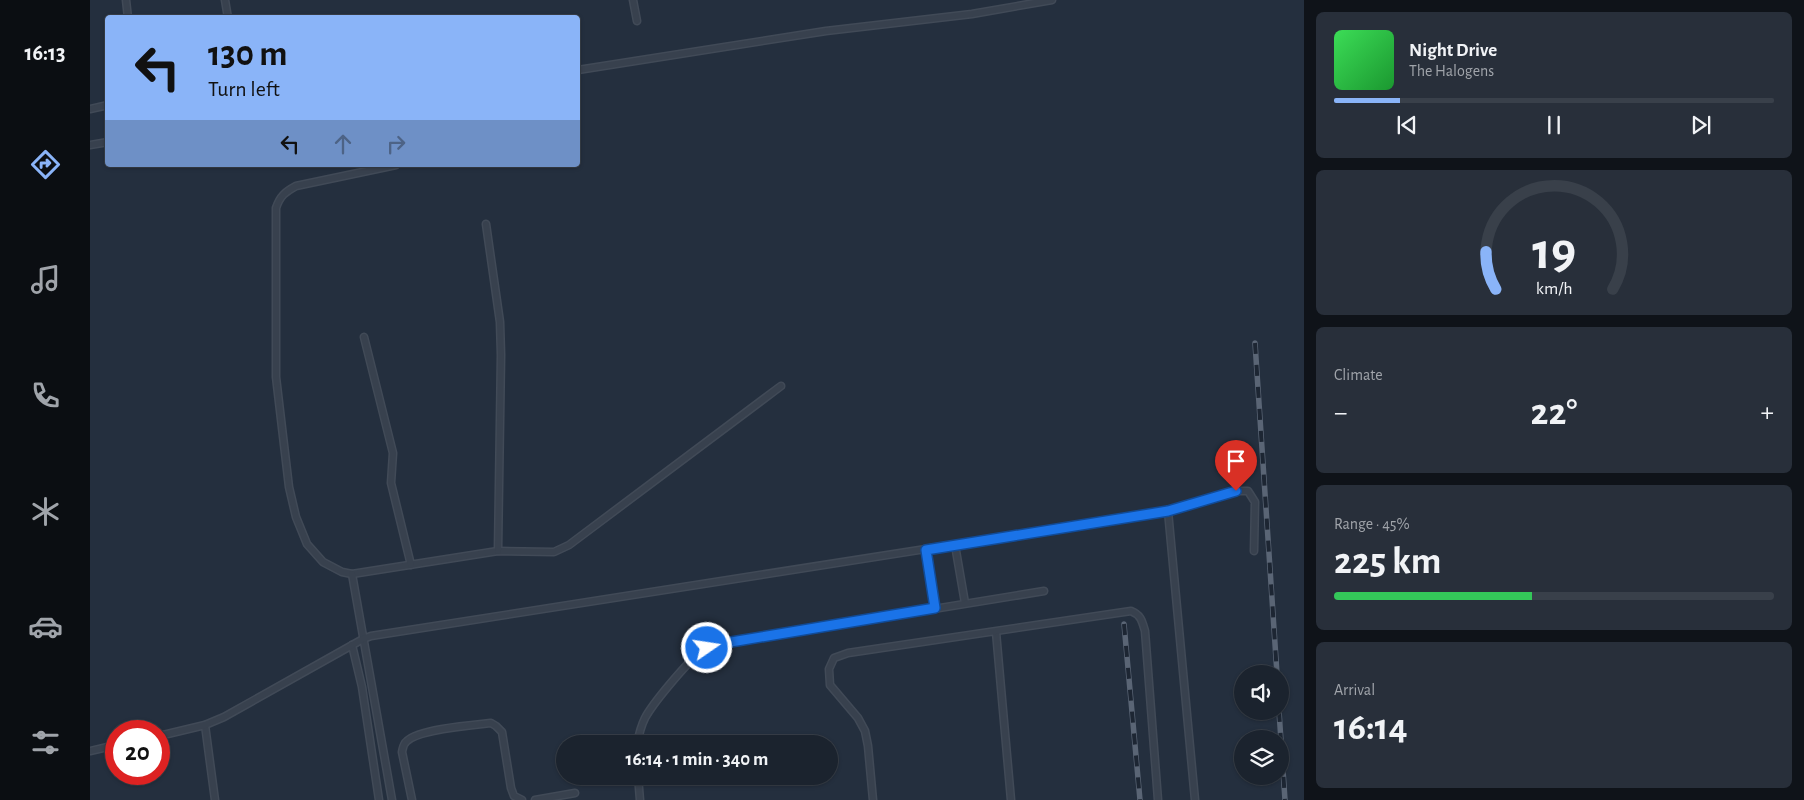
<!DOCTYPE html>
<html lang="en">
<head>
<meta charset="utf-8">
<style>
	body { margin:0; font-family:"Alegreya Sans",sans-serif; background:#282f3a; color:#f1f3f6; height:100vh; display:flex; flex-direction:column; font-size:19px; white-space:nowrap }
	* { box-sizing:border-box; margin:0 }
	p { font-size:16px; color:#a0a4aa }
	.icon { flex:none; width:28px; height:28px; fill:none; stroke:currentColor; stroke-width:2; stroke-linecap:round; stroke-linejoin:round }
	.map { position:relative; flex:1; overflow:hidden }
	.panel { display:flex; flex-direction:column; gap:12px; padding:12px; background:#0f1319; width:500px }
	.panel>* { flex:none }
	.guide { position:absolute; left:15px; top:15px; width:475px; height:152px; border-radius:5px; box-shadow:0 1px 4px #0004,0 0 0 1px #39404a; background:#8ab4f8; color:#111; overflow:hidden }
	.tools { position:absolute; left:1144px; top:665px; display:grid; gap:10px }
	.tools a { display:grid; place-items:center; width:55px; height:55px; border-radius:50%; background:#1b232e; box-shadow:0 1px 4px #0004,0 0 0 1px #39404a; font-size:25px }
	.speed { position:absolute; left:15px; top:720px; display:flex; gap:10px; font-size:25px; font-weight:700; text-align:center }
	.speed>* { display:grid; place-content:center; width:65px; height:65px; border-radius:50%; background:#1b232e; box-shadow:0 1px 4px #0004,0 0 0 1px #39404a; line-height:1 }
	.speed .limit { border:8px solid #d22; background:#fff; color:#111 }
	.pin { position:absolute; display:grid; place-items:center; width:42px; height:42px; color:#fff; margin:-51px -21px; border-radius:50% 50% 50% 0; rotate:-45deg; box-shadow:0 0 5px #0007 }
	.pin .icon { rotate:45deg }
	.me { position:absolute; width:55px; margin:-28px; rotate:77deg; stroke-linejoin:round; filter:drop-shadow(0 0 4px #0008) }
	.turn { display:flex; align-items:center; gap:18px; height:105px; padding:0 20px; font-size:22px }
	.turn .icon { width:65px; height:65px; stroke-width:2.5 }
	.turn b { display:block; font-size:35px; line-height:42px }
	.lanes { display:flex; align-items:center; height:48px; padding:0 20px; background:#0003; justify-content:center; gap:25px; direction:ltr }
	.lanes .off { opacity:.35 }
	.big { font-size:38px; font-weight:700; line-height:1.1 }
	.panel .widget { flex:1; display:flex; flex-direction:column; justify-content:center; gap:8px; min-width:0; padding:0 18px; border-radius:8px; background:#282f3a }
	.panel .dial { align-items:center; gap:0 }
	.dial svg { height:130px; overflow:visible; fill:none; stroke:#39404a; stroke-width:7; stroke-linecap:round; text-anchor:middle }
	.dial text { fill:#f1f3f6; stroke:none }
	.song { display:flex; align-items:center; gap:15px }
	.cover { width:60px; height:60px; border-radius:8px; background:linear-gradient(135deg,hsl(130 70% 55%),hsl(130 70% 35%)) }
	.played { height:5px; border-radius:2px; background:linear-gradient(90deg,#8ab4f8 15%,#39404a 15%) }
	.keys { display:flex; justify-content:space-around; direction:ltr }
	.heat { display:flex; justify-content:space-between; align-items:center; font-size:28px; direction:ltr }
	.charge { height:8px; border-radius:4px; background:linear-gradient(90deg,#34c759 45%,#39404a 0) }
	.trip { position:absolute; left:466px; top:735px; width:282px; height:50px; border-radius:25px; background:#1b232e; box-shadow:0 1px 4px #0004,0 0 0 1px #39404a; font-weight:700; line-height:50px; text-align:center }
	main { display:flex; flex:1; min-height:0 }
	.menu { display:flex; flex-direction:column; width:90px; justify-content:space-around; align-items:center; background:#0b0e12; color:#a0a4aa }
	.menu .icon { width:35px; height:35px }
	.menu .on { color:#8ab4f8 }
	.menu b { font-size:22px; color:#f1f3f6 }
	.map>svg:first-child { display:block }
	.lines { fill:none; stroke-linecap:round; stroke-linejoin:round }
	.service-casing { stroke:#414a57; stroke-width:9 }
	.service { stroke:#38414e; stroke-width:6 }
	.rail-casing { stroke:#5a6575; stroke-width:5.5 }
	.rail { stroke:#1d2633; stroke-width:4; stroke-dasharray:11; stroke-linecap:butt }
	.route-casing { stroke:#114b97; stroke-width:12 }
	.route { stroke:#1a73e8; stroke-width:9 }
</style>
</head>
<body>
<main>
<nav class="menu">
<b>16:13</b>
<svg class="icon on" aria-label="directions" viewBox="0 0 24 24"><path d="M12 3l9 9-9 9-9-9zM9 14v-3h6M13 9l2 2-2 2"/></svg>
<svg class="icon" aria-label="music" viewBox="0 0 24 24"><path d="M9 18V5l10-2v13"/><circle cx="6" cy="18" r="3"/><circle cx="16" cy="16" r="3"/></svg>
<svg class="icon" aria-label="phone" viewBox="0 0 24 24"><path d="M5 4h4l2 5-3 2q2 4 5 5l2-3 5 2v4C11 20 4 13 5 4z"/></svg>
<svg class="icon" aria-label="climate" viewBox="0 0 24 24"><path d="M12 3v18M4 7l16 10M4 17L20 7"/></svg>
<svg class="icon" aria-label="car" viewBox="0 0 24 24"><path d="M5 17H2v-5l4-1 3-4h7l3 4 3 1v5h-3M9 17h6M6 11h13"/><circle cx="7" cy="17" r="2"/><circle cx="17" cy="17" r="2"/></svg>
<svg class="icon" aria-label="filters" viewBox="0 0 24 24"><path d="M4 7h16M4 17h16"/><circle cx="9" cy="7" r="2"/><circle cx="15" cy="17" r="2"/></svg>
</nav>
<div class="map">
<svg width="1214" height="800" viewBox="0 0 1214 800">
	<rect width="100%" height="100%" fill="#242f3e"/>
	<g class="lines">
		<defs>
			<g id="service">
				<polyline points="36,0 38,18"/>
				<polyline points="135,0 138,18"/>
				<polyline points="543,0 547,21"/>
				<polyline points="488,70 736,31 882,14 962,0"/>
				<polyline points="0,109 18,105"/>
				<polyline points="0,145 18,142"/>
				<path d="M 306,165 L 206,186 C 195,192 190,196 186,208 L 186,377 L 199,487 L 206,517 L 217,544 L 233,562 L 252,572 L 262,574 L 408,551 L 464,552 L 479,545 L 691,386"/>
				<polyline points="396,224 410,322 411,355 408,551"/>
				<polyline points="274,337 303,453 301,483 321,565"/>
				<polyline points="1078,511 1105,800"/>
				<polyline points="865,545 875,603"/>
				<polyline points="836,550 845,608"/>
				<polyline points="262,574 302,800"/>
				<polyline points="906,632 921,800"/>
				<polyline points="262,645 272,687 289,800"/>
				<polyline points="115,725 125,800"/>
				<polyline points="69,736 115,725 134,717 273,639 281,636 1078,511 1146,491 1158,491 1165,502 1164,551"/>
				<path d="M 547,744 C 549,734 551,726 555,718 C 563,703 598,661 611,652 C 617,648 622,646 629,644 L 954,591"/>
				<polyline points="0,751 26,745"/>
				<polyline points="548,776 550,800"/>
				<path d="M 322,800 L 312,752 C 313,748 313,744 317,741 C 329,729 382,725 401,723 L 406,726 L 412,732 L 421,788 L 424,796 L 432,800"/>
				<polyline points="445,800 485,793"/>
				<path d="M 783,800 L 778,746 L 775,731 L 768,718 L 740,685 L 739,669 L 744,658 L 758,653 L 1041,611 C 1051,615 1052,621 1055,631 L 1068,800"/>
			</g>
		</defs>
		<use href="#service" class="service-casing"/>
		<use href="#service" class="service"/>
		<defs>
			<g id="rail">
				<polyline points="1165,343 1187,674"/>
				<polyline points="1034,624 1050,800"/>
				<polyline points="1189,711 1195,800"/>
			</g>
		</defs>
		<use href="#rail" class="rail-casing"/>
		<use href="#rail" class="rail"/>
	</g>
	<g class="lines">
		<defs>
			<polyline id="route" points="617,648 629,644 845,608 836,550 1078,511 1146,491"/>
		</defs>
		<use href="#route" class="route-casing"/>
		<use href="#route" class="route"/>
	</g>
</svg>
<div class="tools">
<a><svg class="icon" aria-label="sound" viewBox="0 0 24 24"><path d="M4 9h4l5-4v14l-5-4H4zM17 9q2 3 0 6"/></svg></a>
<a><svg class="icon" aria-label="layers" viewBox="0 0 24 24"><path d="M12 4l9 5-9 5-9-5zM3 14l9 5 9-5"/></svg></a>
</div>
<div class="speed"><div class="limit">20</div></div>
<div class="pin" style="left:1146px;top:491px;background:#d93025"><svg class="icon" aria-label="arrive" viewBox="0 0 24 24"><path d="M6 21V4h12l-3 4 3 4H6"/></svg></div>
<svg class="me" style="left:617px;top:648px" viewBox="-20 -20 40 40"><circle r="17" fill="#1a73e8" stroke="#fff" stroke-width="3"/><path d="M0-11L8 9 0 5-8 9z" fill="#fff"/></svg>
<div class="trip">16:14 · 1 min · 340 m</div>
<div class="guide">
<div class="turn"><svg class="icon" aria-label="left" viewBox="0 0 24 24"><path d="M17 20v-9H6M10 6l-5 5 5 5"/></svg><div><b>130 m</b>Turn left</div></div>
<div class="lanes"><svg class="icon" aria-label="left" viewBox="0 0 24 24"><path d="M17 20v-9H6M10 6l-5 5 5 5"/></svg><svg class="icon off" aria-label="ahead" viewBox="0 0 24 24"><path d="M12 20V5M6 11l6-6 6 6"/></svg><svg class="icon off" aria-label="right" viewBox="0 0 24 24"><path d="M7 20v-9h11M14 6l5 5-5 5"/></svg></div>
</div>
</div>
<section class="panel">
<div class="widget">
<div class="song"><i class="cover"></i><div><b>Night Drive</b><p>The Halogens</p></div></div>
<div class="played"></div>
<div class="keys"><svg class="icon" aria-label="previous" viewBox="0 0 24 24"><path d="M18 5L8 12l10 7zM5 5v14"/></svg><svg class="icon" aria-label="pause" viewBox="0 0 24 24"><path d="M8 5v14M16 5v14"/></svg><svg class="icon" aria-label="next" viewBox="0 0 24 24"><path d="M6 5l10 7-10 7zM19 5v14"/></svg></div>
</div>
<div class="widget dial"><svg viewBox="0 0 100 80">
<path d="M14 69A42 42 0 1 1 86 69"/>
<path d="M14 69A42 42 0 0 1 8 46" stroke="#8ab4f8"/>
<text x="50" y="56" font-size="32" font-weight="700">19</text>
<text x="50" y="72" font-size="11">km/h</text>
</svg></div>
<div class="widget"><p>Climate</p>
<div class="heat"><a>−</a><b class="big">22°</b><a>+</a></div>
</div>
<div class="widget"><p>Range · 45%</p><b class="big">225 km</b><div class="charge"></div></div>
<div class="widget"><p>Arrival</p><b class="big">16:14</b></div>
</section>
</main>
</body>
</html>
